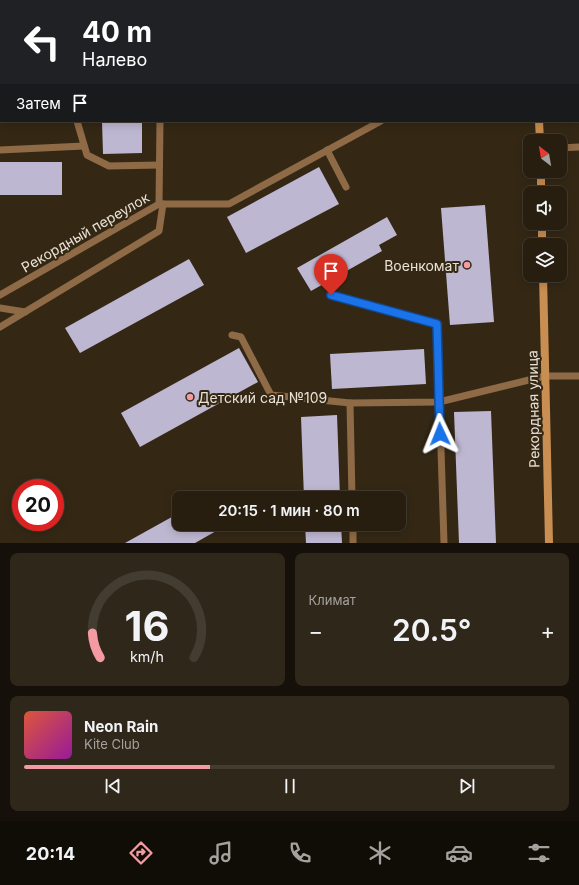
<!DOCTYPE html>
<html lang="ru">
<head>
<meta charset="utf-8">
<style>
	body { margin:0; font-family:Inter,sans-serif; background:#2f2719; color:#f1f3f6; height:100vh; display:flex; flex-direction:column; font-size:15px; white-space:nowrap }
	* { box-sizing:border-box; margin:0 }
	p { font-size:13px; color:#a4a29f }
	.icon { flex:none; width:22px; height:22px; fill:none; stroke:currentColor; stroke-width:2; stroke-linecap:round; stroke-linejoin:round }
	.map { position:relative; height:543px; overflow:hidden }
	.drawer { display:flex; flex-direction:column; gap:10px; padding:10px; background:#151009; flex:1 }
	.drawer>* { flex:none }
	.guide { position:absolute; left:0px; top:0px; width:579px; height:122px; box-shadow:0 2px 10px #0003,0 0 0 1px #433c30; background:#202124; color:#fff; overflow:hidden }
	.needle { width:26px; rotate:329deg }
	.buttons { position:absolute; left:523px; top:134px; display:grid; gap:8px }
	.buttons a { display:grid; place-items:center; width:44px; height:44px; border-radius:8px; background:#271e10; box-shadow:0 2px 10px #0003,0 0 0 1px #433c30; font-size:20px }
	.speed { position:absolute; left:12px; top:479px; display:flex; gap:8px; font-size:20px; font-weight:700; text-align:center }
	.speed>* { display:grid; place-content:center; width:52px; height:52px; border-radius:50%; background:#271e10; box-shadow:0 2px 10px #0003,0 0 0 1px #433c30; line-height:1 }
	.speed .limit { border:6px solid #d22; background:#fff; color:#111 }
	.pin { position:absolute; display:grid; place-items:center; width:34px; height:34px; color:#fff; margin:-41px -17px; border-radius:50% 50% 50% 0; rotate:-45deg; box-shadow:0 0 4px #0007 }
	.pin .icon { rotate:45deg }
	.me { position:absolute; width:44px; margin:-22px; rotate:358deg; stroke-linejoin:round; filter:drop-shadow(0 0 3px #0008) }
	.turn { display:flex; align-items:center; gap:14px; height:84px; padding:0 16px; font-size:18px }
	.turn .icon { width:52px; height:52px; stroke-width:2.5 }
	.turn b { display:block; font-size:28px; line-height:34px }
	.then { display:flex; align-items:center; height:38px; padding:0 16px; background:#0003; gap:8px; font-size:15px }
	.big { font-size:30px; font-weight:600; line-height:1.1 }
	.drawer .tile { flex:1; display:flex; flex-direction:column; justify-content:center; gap:6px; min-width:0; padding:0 14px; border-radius:8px; background:#2f2719 }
	.drawer .dial { align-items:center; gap:0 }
	.dial svg { height:104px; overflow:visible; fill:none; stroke:#433c30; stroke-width:7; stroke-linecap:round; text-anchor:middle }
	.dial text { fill:#f1f3f6; stroke:none }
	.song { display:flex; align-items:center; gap:12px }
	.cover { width:48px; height:48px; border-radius:6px; background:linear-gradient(135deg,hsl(10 70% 55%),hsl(300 70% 35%)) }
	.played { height:4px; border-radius:2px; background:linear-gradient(90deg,#f49aa2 35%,#433c30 35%) }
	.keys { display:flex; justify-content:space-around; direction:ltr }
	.heat { display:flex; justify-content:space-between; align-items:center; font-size:22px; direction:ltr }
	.drawer .tiles { flex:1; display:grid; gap:10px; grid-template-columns:1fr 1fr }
	.tile:last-child { grid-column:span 2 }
	.trip { position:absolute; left:172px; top:491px; width:234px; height:40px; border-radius:8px; background:#271e10; box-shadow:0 2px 10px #0003,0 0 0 1px #433c30; font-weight:600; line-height:40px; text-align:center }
	.dock { display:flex; height:64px; justify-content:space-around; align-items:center; background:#100c06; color:#a4a29f }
	.dock .icon { width:28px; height:28px }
	.dock .on { color:#f49aa2 }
	.dock b { font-size:18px; color:#f1f3f6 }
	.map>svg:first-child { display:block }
	.building { fill:#bdb7d1 }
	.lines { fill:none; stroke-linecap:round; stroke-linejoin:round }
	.lane { stroke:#8f6a46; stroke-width:7 }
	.secondary { stroke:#c98e51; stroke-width:8 }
	.route-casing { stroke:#114b97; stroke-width:10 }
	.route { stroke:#1a73e8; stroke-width:7 }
	.poi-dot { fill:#f49aa2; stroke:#342815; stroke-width:1.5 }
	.labels { text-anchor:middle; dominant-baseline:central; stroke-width:4; stroke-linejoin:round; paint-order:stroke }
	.street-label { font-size:14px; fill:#e9e1d5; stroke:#342815 }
	.poi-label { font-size:14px; fill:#e9e1d5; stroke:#342815; text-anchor:end }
</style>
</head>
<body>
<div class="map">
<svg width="579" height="543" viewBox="0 0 579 543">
	<rect width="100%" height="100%" fill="#342815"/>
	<g class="building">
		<polygon points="102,121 142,121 142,153 103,154"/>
		<rect x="0" y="162" width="62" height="33"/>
		<polygon points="319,167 339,204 246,253 227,217"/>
		<polygon points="485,205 494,322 450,325 441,208"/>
		<polygon points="387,217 397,235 379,245 382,251 311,291 297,268"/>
		<polygon points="189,259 204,285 80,353 65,328"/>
		<polygon points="239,348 258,382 140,447 121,413"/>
		<polygon points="424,349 426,384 332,389 330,354"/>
		<polygon points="491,411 496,543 459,543 454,412"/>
		<polygon points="337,415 340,498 304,498 301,417"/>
		<polygon points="179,513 179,524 224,524 225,526 195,543 125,543"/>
		<polygon points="305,524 341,524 342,543 306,543"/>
	</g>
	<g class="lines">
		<g class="lane">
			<polyline points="71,0 71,1"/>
			<polyline points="442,0 443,1"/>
			<polyline points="294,1 296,0"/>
			<polyline points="77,121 87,155 109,166 159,165"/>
			<polyline points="560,148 579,147"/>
			<polyline points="0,150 84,146"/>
			<polyline points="327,150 346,187"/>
			<polyline points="159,204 160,121"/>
			<polyline points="0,295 159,204 229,204 381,121"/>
			<polyline points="331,295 437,324 444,543"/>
			<polyline points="0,308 25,312"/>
			<polyline points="0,327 159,231 163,204"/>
			<polyline points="232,335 241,337 271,395 350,403"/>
			<polyline points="352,498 350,403 439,402 545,376 579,376"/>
			<polyline points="353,524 353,543"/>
		</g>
		<g class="secondary">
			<polyline points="535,0 535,1"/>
			<polyline points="539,121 540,141"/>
			<polyline points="541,171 541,193"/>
			<polyline points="542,223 542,245"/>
			<polyline points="543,275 549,543"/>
		</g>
	</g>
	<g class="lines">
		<defs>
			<polyline id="route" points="331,295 437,324 440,434"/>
		</defs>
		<use href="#route" class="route-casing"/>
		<use href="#route" class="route"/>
	</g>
	<g class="poi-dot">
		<circle cx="467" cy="265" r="4"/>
		<circle cx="190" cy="397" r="4"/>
	</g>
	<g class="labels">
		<g class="street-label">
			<text transform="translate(85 232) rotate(-30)">Рекордный переулок</text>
			<text transform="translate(533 409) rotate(-91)">Рекордная улица</text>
		</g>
		<g class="poi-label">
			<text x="459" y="265">Военкомат</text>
			<text x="198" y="397" text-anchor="start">Детский сад №109</text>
		</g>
	</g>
</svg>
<div class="buttons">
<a><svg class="needle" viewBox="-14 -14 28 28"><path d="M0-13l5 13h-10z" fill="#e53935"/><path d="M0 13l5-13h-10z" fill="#a4a29f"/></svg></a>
<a><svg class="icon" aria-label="sound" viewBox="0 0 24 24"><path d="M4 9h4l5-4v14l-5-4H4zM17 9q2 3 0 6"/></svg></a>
<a><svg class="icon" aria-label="layers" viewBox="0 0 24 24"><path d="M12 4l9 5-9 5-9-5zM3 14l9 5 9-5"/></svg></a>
</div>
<div class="speed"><div class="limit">20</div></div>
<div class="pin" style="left:331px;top:295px;background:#d93025"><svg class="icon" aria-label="arrive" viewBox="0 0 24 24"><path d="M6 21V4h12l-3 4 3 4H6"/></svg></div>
<svg class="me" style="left:440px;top:434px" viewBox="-20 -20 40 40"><path d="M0-17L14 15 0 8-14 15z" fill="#1a73e8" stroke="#fff" stroke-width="4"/></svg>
<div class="trip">20:15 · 1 мин · 80 m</div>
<div class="guide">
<div class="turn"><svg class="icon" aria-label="left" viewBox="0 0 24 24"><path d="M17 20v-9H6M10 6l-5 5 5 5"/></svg><div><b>40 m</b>Налево</div></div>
<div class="then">Затем<svg class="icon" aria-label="arrive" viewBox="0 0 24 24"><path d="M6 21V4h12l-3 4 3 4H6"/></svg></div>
</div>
</div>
<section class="drawer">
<div class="tiles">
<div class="tile dial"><svg viewBox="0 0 100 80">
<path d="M14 69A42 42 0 1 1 86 69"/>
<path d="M14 69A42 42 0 0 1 8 50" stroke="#f49aa2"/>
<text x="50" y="56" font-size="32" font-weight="700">16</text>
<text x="50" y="72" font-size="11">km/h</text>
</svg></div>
<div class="tile"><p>Климат</p>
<div class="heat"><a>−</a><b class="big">20.5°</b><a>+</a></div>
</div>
<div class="tile">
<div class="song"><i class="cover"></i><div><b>Neon Rain</b><p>Kite Club</p></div></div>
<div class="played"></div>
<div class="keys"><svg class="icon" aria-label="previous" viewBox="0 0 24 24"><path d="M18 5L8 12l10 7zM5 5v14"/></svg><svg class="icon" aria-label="pause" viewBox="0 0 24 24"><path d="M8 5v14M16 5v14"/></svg><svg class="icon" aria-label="next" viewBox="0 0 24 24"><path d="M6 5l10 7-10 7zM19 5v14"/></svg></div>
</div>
</div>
</section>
<nav class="dock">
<b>20:14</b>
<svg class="icon on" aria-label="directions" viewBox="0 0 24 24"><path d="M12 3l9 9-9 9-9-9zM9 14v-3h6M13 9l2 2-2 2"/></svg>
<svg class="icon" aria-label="music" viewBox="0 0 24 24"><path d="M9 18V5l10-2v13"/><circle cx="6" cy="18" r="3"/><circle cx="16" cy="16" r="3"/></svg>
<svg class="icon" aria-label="phone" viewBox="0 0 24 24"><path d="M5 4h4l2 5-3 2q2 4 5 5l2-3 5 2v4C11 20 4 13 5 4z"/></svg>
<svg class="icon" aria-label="climate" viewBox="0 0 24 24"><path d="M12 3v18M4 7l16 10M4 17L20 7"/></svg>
<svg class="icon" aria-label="car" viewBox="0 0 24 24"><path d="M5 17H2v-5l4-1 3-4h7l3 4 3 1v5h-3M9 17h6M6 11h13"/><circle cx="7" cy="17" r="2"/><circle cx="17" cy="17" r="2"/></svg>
<svg class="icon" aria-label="filters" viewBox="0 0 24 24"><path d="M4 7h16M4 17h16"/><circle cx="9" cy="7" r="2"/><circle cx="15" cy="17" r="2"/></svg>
</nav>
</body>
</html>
